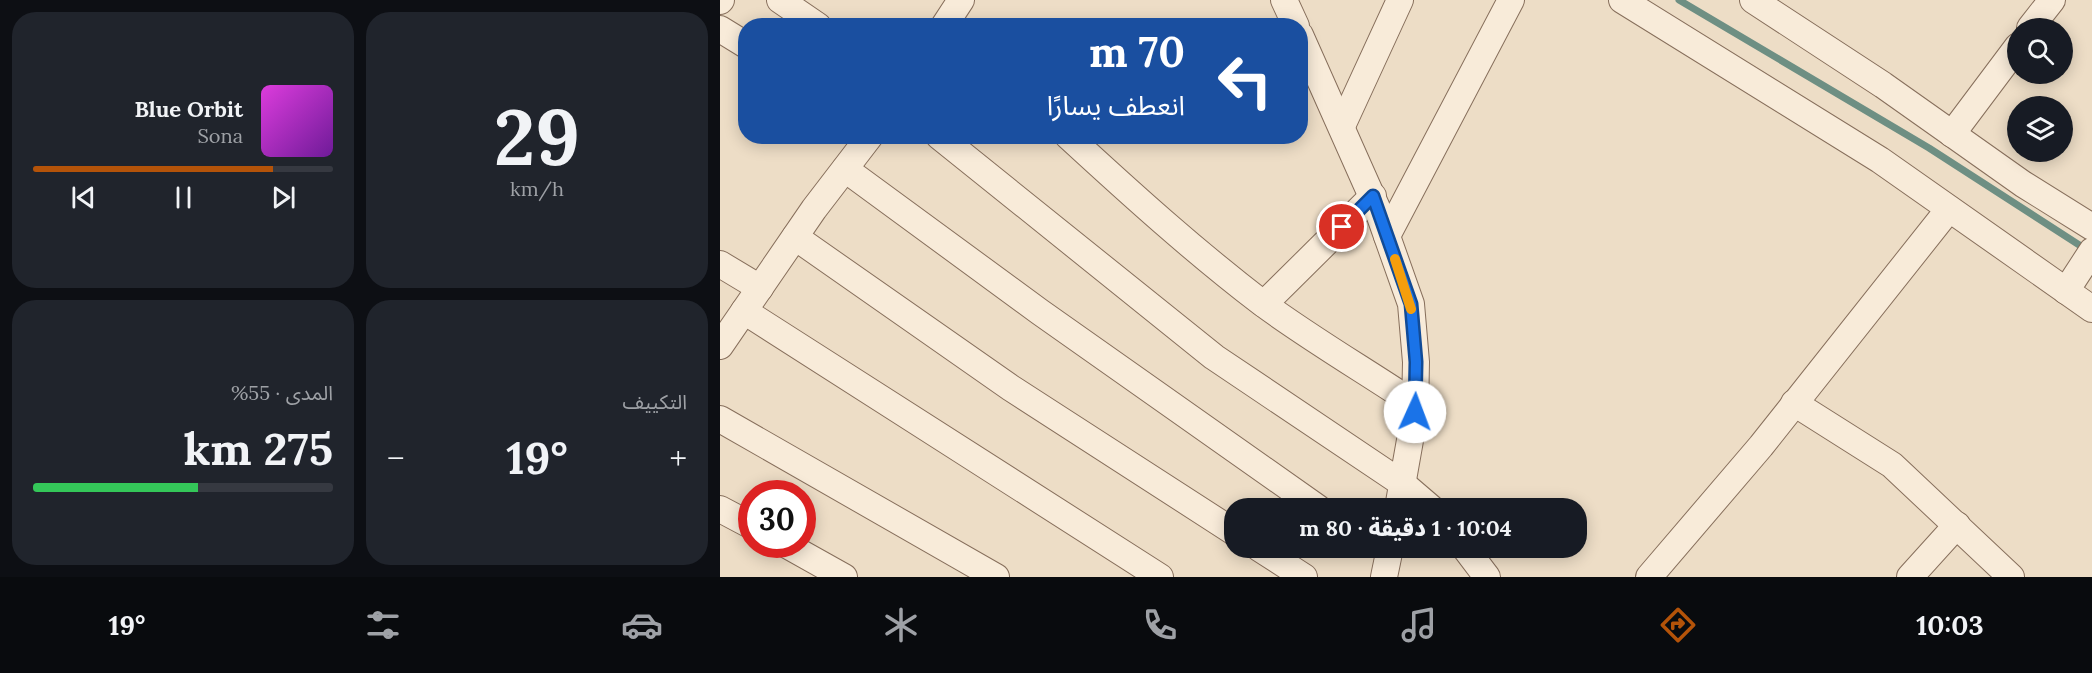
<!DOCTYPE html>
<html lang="ar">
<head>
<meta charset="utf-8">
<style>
	body { margin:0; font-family:Lora,"Noto Sans Arabic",serif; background:#20242c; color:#f1f3f6; direction:rtl; height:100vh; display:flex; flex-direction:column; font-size:22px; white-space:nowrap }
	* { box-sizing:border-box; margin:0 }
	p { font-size:20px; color:#9ea1a6 }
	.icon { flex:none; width:33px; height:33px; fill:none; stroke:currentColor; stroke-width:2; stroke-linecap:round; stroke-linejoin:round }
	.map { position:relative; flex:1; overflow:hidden; direction:ltr }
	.sheet { display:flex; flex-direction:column; gap:12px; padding:12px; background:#0d0f14; width:720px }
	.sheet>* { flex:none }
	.top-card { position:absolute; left:18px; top:18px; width:570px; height:126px; border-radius:24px; box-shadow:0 3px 15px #0003; direction:rtl; background:#1a4fa0; color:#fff; overflow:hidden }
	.buttons { position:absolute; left:1287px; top:18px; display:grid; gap:12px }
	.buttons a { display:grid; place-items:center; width:66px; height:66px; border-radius:50%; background:#171b24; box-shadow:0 3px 15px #0003; font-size:30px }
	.speed { position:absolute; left:18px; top:480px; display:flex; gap:12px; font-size:30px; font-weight:700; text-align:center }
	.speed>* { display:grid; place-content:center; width:78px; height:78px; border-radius:50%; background:#171b24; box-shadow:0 3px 15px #0003; line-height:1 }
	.speed .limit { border:9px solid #d22; background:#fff; color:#111 }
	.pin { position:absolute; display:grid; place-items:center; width:51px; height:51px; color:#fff; margin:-26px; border:3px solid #fff; border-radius:50%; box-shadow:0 2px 6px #0007 }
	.me { position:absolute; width:66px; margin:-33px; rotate:2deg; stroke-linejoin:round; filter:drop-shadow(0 0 4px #0008) }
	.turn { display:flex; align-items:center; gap:21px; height:126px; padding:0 24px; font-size:27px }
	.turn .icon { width:78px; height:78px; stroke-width:2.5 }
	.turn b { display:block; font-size:42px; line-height:51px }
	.big { font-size:45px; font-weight:800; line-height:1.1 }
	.sheet .tile { flex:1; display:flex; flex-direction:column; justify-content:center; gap:9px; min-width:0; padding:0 21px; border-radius:24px; background:#20242c }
	.sheet .dial { align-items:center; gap:0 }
	.dial b { font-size:78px; line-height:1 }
	.song { display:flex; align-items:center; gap:18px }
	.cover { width:72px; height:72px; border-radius:9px; background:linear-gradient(135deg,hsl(300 70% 55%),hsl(280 70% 35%)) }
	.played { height:6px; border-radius:3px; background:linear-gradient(90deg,#b45309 80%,#363941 80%) }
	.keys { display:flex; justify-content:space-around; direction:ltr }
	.heat { display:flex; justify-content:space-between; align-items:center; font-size:33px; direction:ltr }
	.charge { height:9px; border-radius:4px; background:linear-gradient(90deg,#34c759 55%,#363941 0) }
	.sheet .tiles { flex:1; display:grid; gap:12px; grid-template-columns:repeat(2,1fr) }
	.trip { position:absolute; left:504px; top:498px; width:363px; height:60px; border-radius:24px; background:#171b24; box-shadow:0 3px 15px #0003; font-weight:800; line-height:60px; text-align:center; direction:rtl }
	.dock { display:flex; height:96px; justify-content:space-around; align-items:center; background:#090b0e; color:#9ea1a6 }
	.dock .icon { width:42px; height:42px }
	.dock .on { color:#b45309 }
	.dock b { font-size:27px; color:#f1f3f6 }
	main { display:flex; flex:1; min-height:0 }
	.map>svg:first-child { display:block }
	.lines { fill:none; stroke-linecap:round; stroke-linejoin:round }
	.stream { stroke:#6e8f83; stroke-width:7 }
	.minor-casing { stroke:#876f5c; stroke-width:28 }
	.minor { stroke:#f8ebd9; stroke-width:26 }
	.route-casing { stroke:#114b97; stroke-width:15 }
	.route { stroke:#1a73e8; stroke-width:10 }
	.slow { stroke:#f59e0b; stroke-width:10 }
</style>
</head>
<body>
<main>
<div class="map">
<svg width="1372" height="577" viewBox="0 0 1372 577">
	<rect width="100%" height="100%" fill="#edddc6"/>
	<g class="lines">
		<polyline class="stream" points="959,0 1209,148 1367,250"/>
		<defs>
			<g id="minor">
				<polyline points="60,0 98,26"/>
				<polyline points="564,0 576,26"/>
				<polyline points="902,0 1160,160 1372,309"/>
				<polyline points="1033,0 1163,85 1303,184 1372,227"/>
				<polyline points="0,1 1,0"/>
				<polyline points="224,26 241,0"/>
				<polyline points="1310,28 1332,0"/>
				<polyline points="0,29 26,45"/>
				<polyline points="580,35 657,208 691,304 696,362 695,412 678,508"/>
				<polyline points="622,126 680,0"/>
				<polyline points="1232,134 1298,46"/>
				<polyline points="219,136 494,357 683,484 711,508"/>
				<path d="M 348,136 C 411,194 474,251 542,303 C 591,339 644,370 695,404"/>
				<polyline points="125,169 320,312 598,508"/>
				<polyline points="667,236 791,0"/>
				<polyline points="75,237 291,388 514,532"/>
				<polyline points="0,264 40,288"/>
				<polyline points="1346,291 1372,251"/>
				<polyline points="544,304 653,196"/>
				<polyline points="24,311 440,577"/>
				<polyline points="0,346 94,209 150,136"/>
				<polyline points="1074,403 1172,465 1291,577"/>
				<polyline points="0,419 276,577"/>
				<polyline points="0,509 32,526"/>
				<polyline points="65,544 124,577"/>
				<polyline points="539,548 584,577"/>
				<polyline points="745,548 767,577"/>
				<polyline points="664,577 670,548"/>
				<polyline points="929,577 1041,446 1229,209"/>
				<polyline points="1190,577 1237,525"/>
			</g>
		</defs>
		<use href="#minor" class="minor-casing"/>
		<use href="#minor" class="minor"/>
	</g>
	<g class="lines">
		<defs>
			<polyline id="route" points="622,227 653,196 691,304 696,362 695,412"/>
		</defs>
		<use href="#route" class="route-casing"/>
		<use href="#route" class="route"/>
		<polyline class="slow" points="675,259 691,309"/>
	</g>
</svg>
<div class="buttons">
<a><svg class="icon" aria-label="search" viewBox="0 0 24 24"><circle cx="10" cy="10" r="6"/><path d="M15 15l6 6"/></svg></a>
<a><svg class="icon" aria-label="layers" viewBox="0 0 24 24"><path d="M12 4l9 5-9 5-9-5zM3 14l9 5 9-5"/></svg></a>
</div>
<div class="speed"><div class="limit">30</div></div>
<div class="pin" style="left:622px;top:227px;background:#d93025"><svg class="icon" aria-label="arrive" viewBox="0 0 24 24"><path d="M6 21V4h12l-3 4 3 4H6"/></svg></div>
<svg class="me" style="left:695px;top:412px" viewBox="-20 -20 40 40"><circle r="19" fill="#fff"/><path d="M0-13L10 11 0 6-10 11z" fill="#1a73e8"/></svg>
<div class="trip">10:04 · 1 دقيقة · 80 m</div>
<div class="top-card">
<div class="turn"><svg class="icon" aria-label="left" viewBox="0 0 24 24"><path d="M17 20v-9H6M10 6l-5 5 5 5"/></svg><div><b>70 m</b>انعطف يسارًا</div></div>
</div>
</div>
<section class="sheet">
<div class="tiles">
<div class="tile dial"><b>29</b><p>km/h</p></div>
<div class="tile">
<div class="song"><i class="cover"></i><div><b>Blue Orbit</b><p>Sona</p></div></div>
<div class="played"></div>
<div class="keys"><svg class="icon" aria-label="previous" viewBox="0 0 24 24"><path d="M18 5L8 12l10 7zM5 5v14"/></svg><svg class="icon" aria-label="pause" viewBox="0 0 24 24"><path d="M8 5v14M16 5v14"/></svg><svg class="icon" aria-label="next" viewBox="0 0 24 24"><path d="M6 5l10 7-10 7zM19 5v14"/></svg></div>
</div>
<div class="tile"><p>التكييف</p>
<div class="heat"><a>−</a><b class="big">19°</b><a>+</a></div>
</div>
<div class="tile"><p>المدى · 55%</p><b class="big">275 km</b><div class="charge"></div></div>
</div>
</section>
</main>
<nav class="dock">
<b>10:03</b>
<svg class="icon on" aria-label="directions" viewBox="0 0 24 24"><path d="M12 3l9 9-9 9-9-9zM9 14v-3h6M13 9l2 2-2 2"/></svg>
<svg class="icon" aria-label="music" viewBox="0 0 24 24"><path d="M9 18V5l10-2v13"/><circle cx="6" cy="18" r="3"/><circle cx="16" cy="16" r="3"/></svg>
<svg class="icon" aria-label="phone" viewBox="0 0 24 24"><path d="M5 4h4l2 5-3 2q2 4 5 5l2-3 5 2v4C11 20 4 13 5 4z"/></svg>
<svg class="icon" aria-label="climate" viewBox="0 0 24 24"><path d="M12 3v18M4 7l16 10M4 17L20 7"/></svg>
<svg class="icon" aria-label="car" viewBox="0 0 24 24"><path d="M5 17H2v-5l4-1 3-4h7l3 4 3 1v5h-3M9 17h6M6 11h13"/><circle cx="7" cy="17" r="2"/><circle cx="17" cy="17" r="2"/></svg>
<svg class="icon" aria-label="filters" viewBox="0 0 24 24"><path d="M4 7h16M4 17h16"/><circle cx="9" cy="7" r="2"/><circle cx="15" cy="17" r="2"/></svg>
<b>19°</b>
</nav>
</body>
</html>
